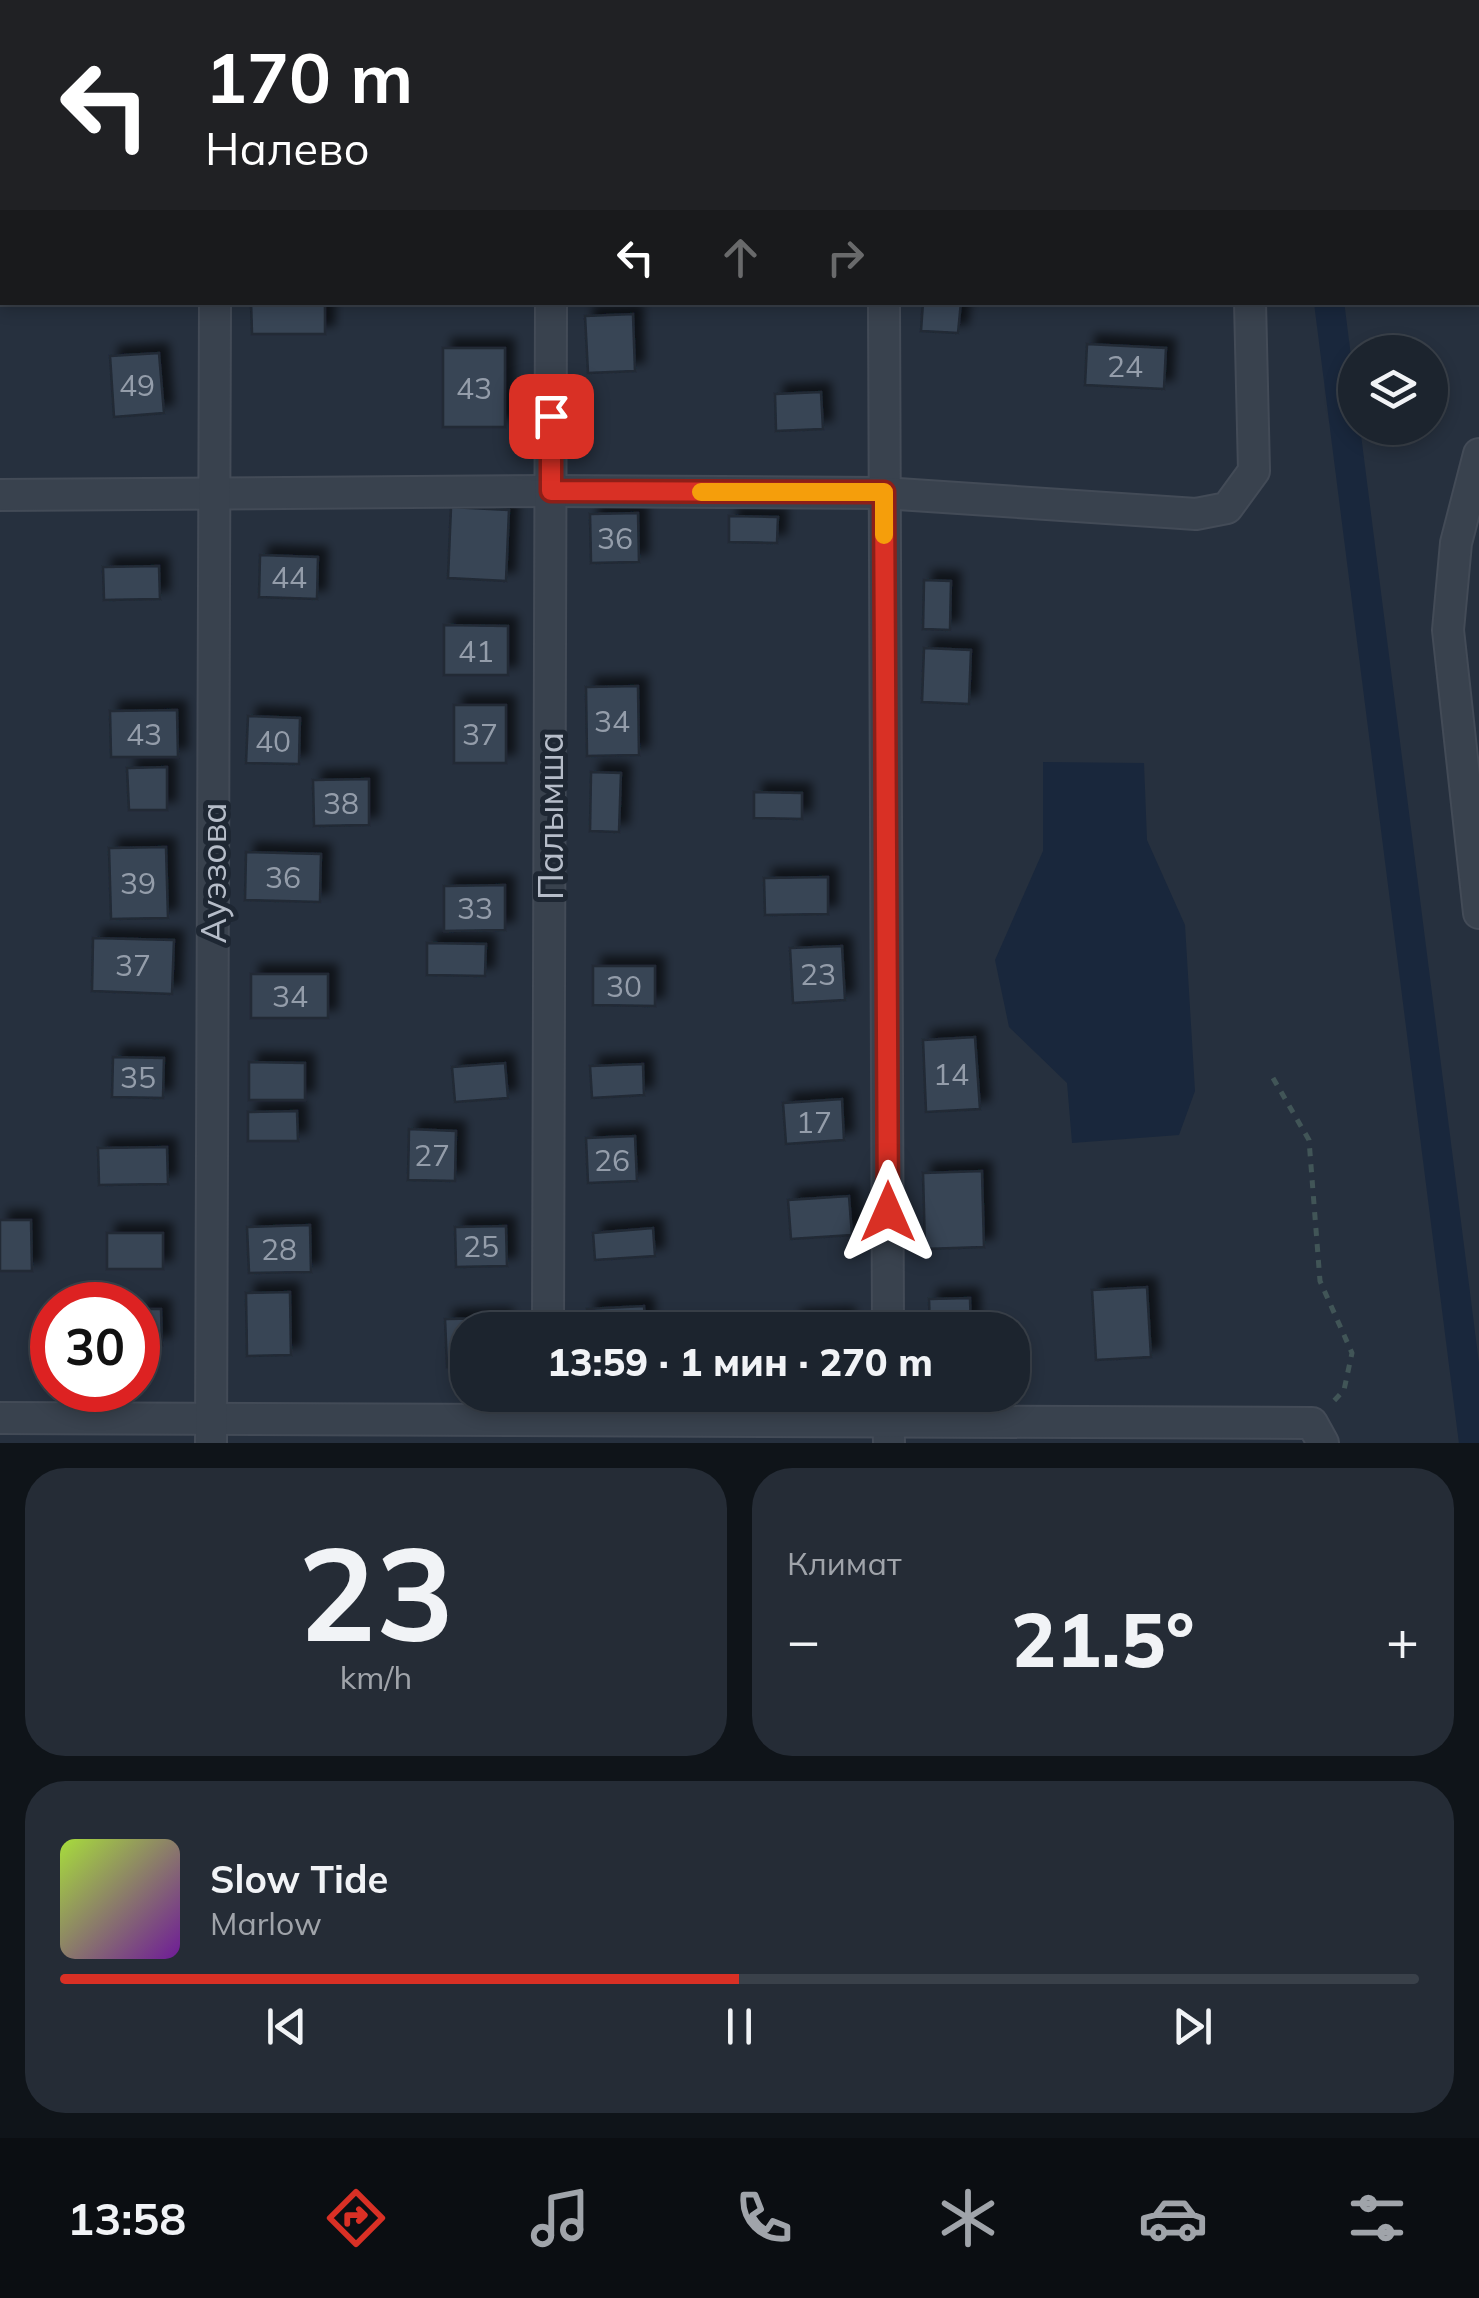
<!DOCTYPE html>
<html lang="ru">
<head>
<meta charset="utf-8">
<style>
	body { margin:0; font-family:Mulish,sans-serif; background:#252c36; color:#f1f3f6; height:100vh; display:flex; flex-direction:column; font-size:38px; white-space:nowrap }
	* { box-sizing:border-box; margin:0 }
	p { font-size:32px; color:#a0a4aa }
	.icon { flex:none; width:55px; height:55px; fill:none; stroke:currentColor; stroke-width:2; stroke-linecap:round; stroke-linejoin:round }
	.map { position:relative; height:1443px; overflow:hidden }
	.drawer { display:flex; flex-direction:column; gap:25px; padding:25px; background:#0f1419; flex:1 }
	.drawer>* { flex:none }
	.banner { position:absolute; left:0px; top:0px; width:1480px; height:305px; box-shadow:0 5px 15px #0003,0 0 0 2px #3a414a; background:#202124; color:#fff; overflow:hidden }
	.controls { position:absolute; left:1338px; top:335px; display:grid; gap:20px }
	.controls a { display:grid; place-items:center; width:110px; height:110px; border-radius:50%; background:#1c242e; box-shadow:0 5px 15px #0003,0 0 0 2px #3a414a; font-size:50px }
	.speed { position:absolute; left:30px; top:1282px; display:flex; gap:20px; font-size:50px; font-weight:700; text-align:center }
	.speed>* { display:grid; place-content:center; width:130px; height:130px; border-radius:50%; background:#1c242e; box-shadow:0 5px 15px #0003,0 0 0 2px #3a414a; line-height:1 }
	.speed .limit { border:15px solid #d22; background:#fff; color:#111 }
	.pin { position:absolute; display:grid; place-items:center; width:85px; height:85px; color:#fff; margin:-42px; border-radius:20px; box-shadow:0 5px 15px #0006 }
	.me { position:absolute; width:110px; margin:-55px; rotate:0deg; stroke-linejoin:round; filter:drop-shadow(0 0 8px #0008) }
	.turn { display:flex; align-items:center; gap:35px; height:210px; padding:0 40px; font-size:45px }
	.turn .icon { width:130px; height:130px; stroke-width:2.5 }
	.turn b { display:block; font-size:70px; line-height:85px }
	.lanes { display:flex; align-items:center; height:95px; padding:0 40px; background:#0003; justify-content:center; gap:50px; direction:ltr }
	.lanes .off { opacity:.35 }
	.big { font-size:75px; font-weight:800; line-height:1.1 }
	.drawer .card { flex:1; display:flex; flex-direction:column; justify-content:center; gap:15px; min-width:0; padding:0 35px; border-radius:40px; background:#252c36 }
	.drawer .dial { align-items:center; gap:0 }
	.dial b { font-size:130px; line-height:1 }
	.song { display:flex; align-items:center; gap:30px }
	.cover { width:120px; height:120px; border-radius:15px; background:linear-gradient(135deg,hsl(80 70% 55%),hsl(280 70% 35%)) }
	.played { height:10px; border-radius:5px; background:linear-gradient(90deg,#d93025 50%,#3a414a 50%) }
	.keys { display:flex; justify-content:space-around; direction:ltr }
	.heat { display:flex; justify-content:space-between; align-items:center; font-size:55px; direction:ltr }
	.drawer .tiles { flex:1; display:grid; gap:25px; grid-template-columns:1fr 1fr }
	.card:last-child { grid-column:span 2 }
	.trip { position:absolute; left:450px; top:1312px; width:580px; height:100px; border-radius:40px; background:#1c242e; box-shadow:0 5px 15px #0003,0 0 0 2px #3a414a; font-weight:800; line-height:100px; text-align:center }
	.tab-bar { display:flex; height:160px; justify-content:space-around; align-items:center; background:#0b0e12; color:#a0a4aa }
	.tab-bar .icon { width:70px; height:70px }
	.tab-bar .selected { color:#d93025 }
	.tab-bar b { font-size:45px; color:#f1f3f6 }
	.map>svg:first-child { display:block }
	.water { fill:#19273c }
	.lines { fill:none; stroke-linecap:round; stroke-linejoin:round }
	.canal { stroke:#19273c; stroke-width:30 }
	.building { fill:#384454; stroke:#202935; stroke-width:2.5; filter:url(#shadow) }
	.minor-casing { stroke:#434b57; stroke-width:34 }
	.path { stroke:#415557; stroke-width:5; stroke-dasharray:8 8; stroke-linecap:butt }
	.minor { stroke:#39424e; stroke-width:30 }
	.route-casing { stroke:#8d1f18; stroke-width:25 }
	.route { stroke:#d93025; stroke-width:18 }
	.slow { stroke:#f59e0b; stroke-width:18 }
	.labels { text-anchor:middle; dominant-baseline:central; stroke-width:10; stroke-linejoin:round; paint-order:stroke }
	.number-label { font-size:30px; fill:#949daa }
	.street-label { font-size:35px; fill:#b6bdc9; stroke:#1e2733 }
</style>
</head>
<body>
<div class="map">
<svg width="1479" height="1443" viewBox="0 0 1479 1443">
	<defs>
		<filter id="shadow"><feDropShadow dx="9" dy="-9" stdDeviation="5" flood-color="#0009"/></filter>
	</defs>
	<rect width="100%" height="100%" fill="#26303e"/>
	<polygon class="water" points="1043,762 1144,763 1147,840 1185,925 1195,1091 1179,1135 1072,1143 1067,1083 1009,1027 995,960 1043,851"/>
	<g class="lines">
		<g class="canal">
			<polyline points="1290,0 1290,2"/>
			<polyline points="1329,302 1474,1443"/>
		</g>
	</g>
	<g class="building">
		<polygon points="251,302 325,302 325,334 252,334"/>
		<polygon points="923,302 961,302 958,333 921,331"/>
		<polygon points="633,314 635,371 588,373 585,316"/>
		<polygon points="1087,344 1166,348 1164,389 1085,385"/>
		<rect x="443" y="348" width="62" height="79"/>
		<polygon points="159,353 164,413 114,417 110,356"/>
		<polygon points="821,392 823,429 776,431 775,394"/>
		<polygon points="451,507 509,510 506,581 448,578"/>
		<polygon points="638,513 639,562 591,563 590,514"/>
		<polygon points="729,516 778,517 777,543 729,542"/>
		<polygon points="260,555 318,557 317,599 259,597"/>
		<polygon points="159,566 160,599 104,600 103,567"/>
		<polygon points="924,580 951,581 950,630 923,629"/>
		<polygon points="444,625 508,626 508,675 444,675"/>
		<polygon points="924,648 971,650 969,704 922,702"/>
		<polygon points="638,686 639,755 587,756 586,687"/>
		<rect x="454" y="705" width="52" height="58"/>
		<polygon points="177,710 178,757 111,757 110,711"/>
		<polygon points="248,716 300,718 299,764 246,763"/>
		<polygon points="167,767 167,810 129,810 127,768"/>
		<polygon points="591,772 621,773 619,832 590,831"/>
		<polygon points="369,779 369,825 314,826 313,780"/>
		<polygon points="754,792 802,793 802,819 754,818"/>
		<polygon points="166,847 168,918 111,919 109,848"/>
		<polygon points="246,852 321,854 320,902 245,900"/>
		<polygon points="828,877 828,914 765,915 764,878"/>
		<polygon points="505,885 505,930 444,931 444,886"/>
		<polygon points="93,938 174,940 172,994 92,991"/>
		<polygon points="427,943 486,944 485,976 427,975"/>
		<polygon points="842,946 845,1000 793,1003 790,948"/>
		<polygon points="593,966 655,966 655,1006 593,1005"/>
		<rect x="251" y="974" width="77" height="44"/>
		<polygon points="975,1037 980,1109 926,1112 923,1040"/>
		<polygon points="113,1057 164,1058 163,1098 112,1097"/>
		<polygon points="249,1062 305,1063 305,1100 249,1100"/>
		<polygon points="505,1063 508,1098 455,1102 452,1067"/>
		<polygon points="643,1064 644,1095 592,1098 590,1066"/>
		<polygon points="842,1099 844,1140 786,1144 783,1103"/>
		<polygon points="297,1111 298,1141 248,1141 248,1112"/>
		<polygon points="409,1129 456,1131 455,1181 408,1180"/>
		<polygon points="635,1136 637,1181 588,1183 586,1138"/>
		<polygon points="167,1147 168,1184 99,1185 98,1148"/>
		<polygon points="982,1171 984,1247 925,1249 923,1173"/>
		<polygon points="849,1196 852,1235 791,1239 788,1200"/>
		<polygon points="0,1220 31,1220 32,1271 0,1271"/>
		<polygon points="310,1225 311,1272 249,1273 247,1227"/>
		<polygon points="506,1226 507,1266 456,1267 455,1227"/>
		<polygon points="653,1228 655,1256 595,1260 593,1233"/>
		<rect x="107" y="1233" width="56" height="36"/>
		<polygon points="1147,1287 1151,1357 1096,1360 1092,1290"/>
		<polygon points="290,1292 291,1355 247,1356 246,1293"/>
		<polygon points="970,1298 971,1330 930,1330 929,1299"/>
		<polygon points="644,1306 646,1330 589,1330 587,1309"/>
		<polygon points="138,1309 161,1309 162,1345 138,1345"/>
		<polygon points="845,1317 846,1330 794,1330 793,1319"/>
		<polygon points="503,1318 503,1330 468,1330 468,1367 447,1367 445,1319"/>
	</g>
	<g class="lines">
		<defs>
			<g id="minor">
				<polyline points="551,0 551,2"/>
				<polyline points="1435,0 1435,2"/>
				<polyline points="216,2 216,0"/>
				<polyline points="885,2 885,0"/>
				<polyline points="1478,166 1479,185"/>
				<polyline points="884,302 888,1330"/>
				<polyline points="1479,454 1456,543 1448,630 1479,913"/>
				<polyline points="0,495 551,491 883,493 1196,514 1227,508 1254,471 1250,302"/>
				<polyline points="548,1330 551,302"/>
				<polyline points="888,1395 889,1443"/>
				<polyline points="0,1418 1312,1423 1323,1443"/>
				<polyline points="211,1443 215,302"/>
			</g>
		</defs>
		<use href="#minor" class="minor-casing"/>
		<polyline class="path" points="1273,1078 1309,1140 1320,1281 1352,1353 1344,1390 1332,1403"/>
		<use href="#minor" class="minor"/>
	</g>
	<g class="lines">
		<defs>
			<polyline id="route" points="551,416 551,491 884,492 888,1212"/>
		</defs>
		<use href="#route" class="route-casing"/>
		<use href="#route" class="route"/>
		<polyline class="slow" points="701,492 884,492 884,535"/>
	</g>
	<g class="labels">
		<g class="number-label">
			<text x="1125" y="366">24</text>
			<text x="137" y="385">49</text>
			<text x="474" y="388">43</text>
			<text x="615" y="538">36</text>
			<text x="289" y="577">44</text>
			<text x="476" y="651">41</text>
			<text x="612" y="721">34</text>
			<text x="144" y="734">43</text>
			<text x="480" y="734">37</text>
			<text x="273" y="741">40</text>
			<text x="341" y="803">38</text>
			<text x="283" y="877">36</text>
			<text x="138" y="883">39</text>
			<text x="475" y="908">33</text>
			<text x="133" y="965">37</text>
			<text x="818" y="974">23</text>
			<text x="624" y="986">30</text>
			<text x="290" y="996">34</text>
			<text x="951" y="1074">14</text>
			<text x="138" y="1077">35</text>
			<text x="814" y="1122">17</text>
			<text x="432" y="1155">27</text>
			<text x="612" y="1160">26</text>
			<text x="481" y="1246">25</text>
			<text x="279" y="1249">28</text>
		</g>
		<g class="street-label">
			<text transform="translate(550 816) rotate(-90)">Палымша</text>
			<text transform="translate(213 873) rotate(-90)">Ауэзова</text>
		</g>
	</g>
</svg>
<div class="controls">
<a><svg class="icon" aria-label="layers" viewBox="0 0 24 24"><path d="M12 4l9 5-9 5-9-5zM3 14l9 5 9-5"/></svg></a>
</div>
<div class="speed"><div class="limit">30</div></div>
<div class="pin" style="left:551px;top:416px;background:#d93025"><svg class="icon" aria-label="arrive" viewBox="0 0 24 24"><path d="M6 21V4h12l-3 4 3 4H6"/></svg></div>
<svg class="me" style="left:888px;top:1212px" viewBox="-20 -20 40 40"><path d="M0-17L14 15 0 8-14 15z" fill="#d93025" stroke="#fff" stroke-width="4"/></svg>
<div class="trip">13:59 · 1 мин · 270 m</div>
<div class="banner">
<div class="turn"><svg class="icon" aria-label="left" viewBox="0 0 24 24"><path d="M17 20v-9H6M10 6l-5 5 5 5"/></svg><div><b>170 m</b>Налево</div></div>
<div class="lanes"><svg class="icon" aria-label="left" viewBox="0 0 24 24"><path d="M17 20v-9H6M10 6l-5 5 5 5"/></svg><svg class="icon off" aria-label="ahead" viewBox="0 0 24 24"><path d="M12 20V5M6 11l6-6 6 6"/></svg><svg class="icon off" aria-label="right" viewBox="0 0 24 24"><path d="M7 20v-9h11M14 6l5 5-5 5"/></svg></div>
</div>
</div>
<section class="drawer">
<div class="tiles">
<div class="card dial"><b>23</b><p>km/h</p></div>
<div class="card"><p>Климат</p>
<div class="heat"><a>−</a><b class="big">21.5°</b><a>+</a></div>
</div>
<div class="card">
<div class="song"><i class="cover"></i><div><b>Slow Tide</b><p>Marlow</p></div></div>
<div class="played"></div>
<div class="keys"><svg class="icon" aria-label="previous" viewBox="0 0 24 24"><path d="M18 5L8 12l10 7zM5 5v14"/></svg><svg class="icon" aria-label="pause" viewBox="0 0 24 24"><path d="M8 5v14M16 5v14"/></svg><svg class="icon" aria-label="next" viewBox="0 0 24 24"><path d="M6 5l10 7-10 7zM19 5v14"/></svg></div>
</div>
</div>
</section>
<nav class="tab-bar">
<b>13:58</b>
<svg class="icon selected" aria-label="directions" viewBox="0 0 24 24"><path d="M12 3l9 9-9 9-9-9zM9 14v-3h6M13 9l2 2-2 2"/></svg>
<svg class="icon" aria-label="music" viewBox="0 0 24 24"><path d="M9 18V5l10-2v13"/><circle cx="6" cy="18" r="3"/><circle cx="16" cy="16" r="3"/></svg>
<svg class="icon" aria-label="phone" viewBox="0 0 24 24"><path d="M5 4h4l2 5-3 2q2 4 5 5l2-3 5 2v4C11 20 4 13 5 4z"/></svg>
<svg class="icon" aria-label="climate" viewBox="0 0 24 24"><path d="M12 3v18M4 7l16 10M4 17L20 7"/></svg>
<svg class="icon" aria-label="car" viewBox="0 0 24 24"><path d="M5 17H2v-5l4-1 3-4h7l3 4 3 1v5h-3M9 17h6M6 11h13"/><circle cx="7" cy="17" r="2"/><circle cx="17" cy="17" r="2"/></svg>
<svg class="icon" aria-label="filters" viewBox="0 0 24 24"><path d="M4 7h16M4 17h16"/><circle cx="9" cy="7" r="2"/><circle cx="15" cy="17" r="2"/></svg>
</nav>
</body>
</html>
